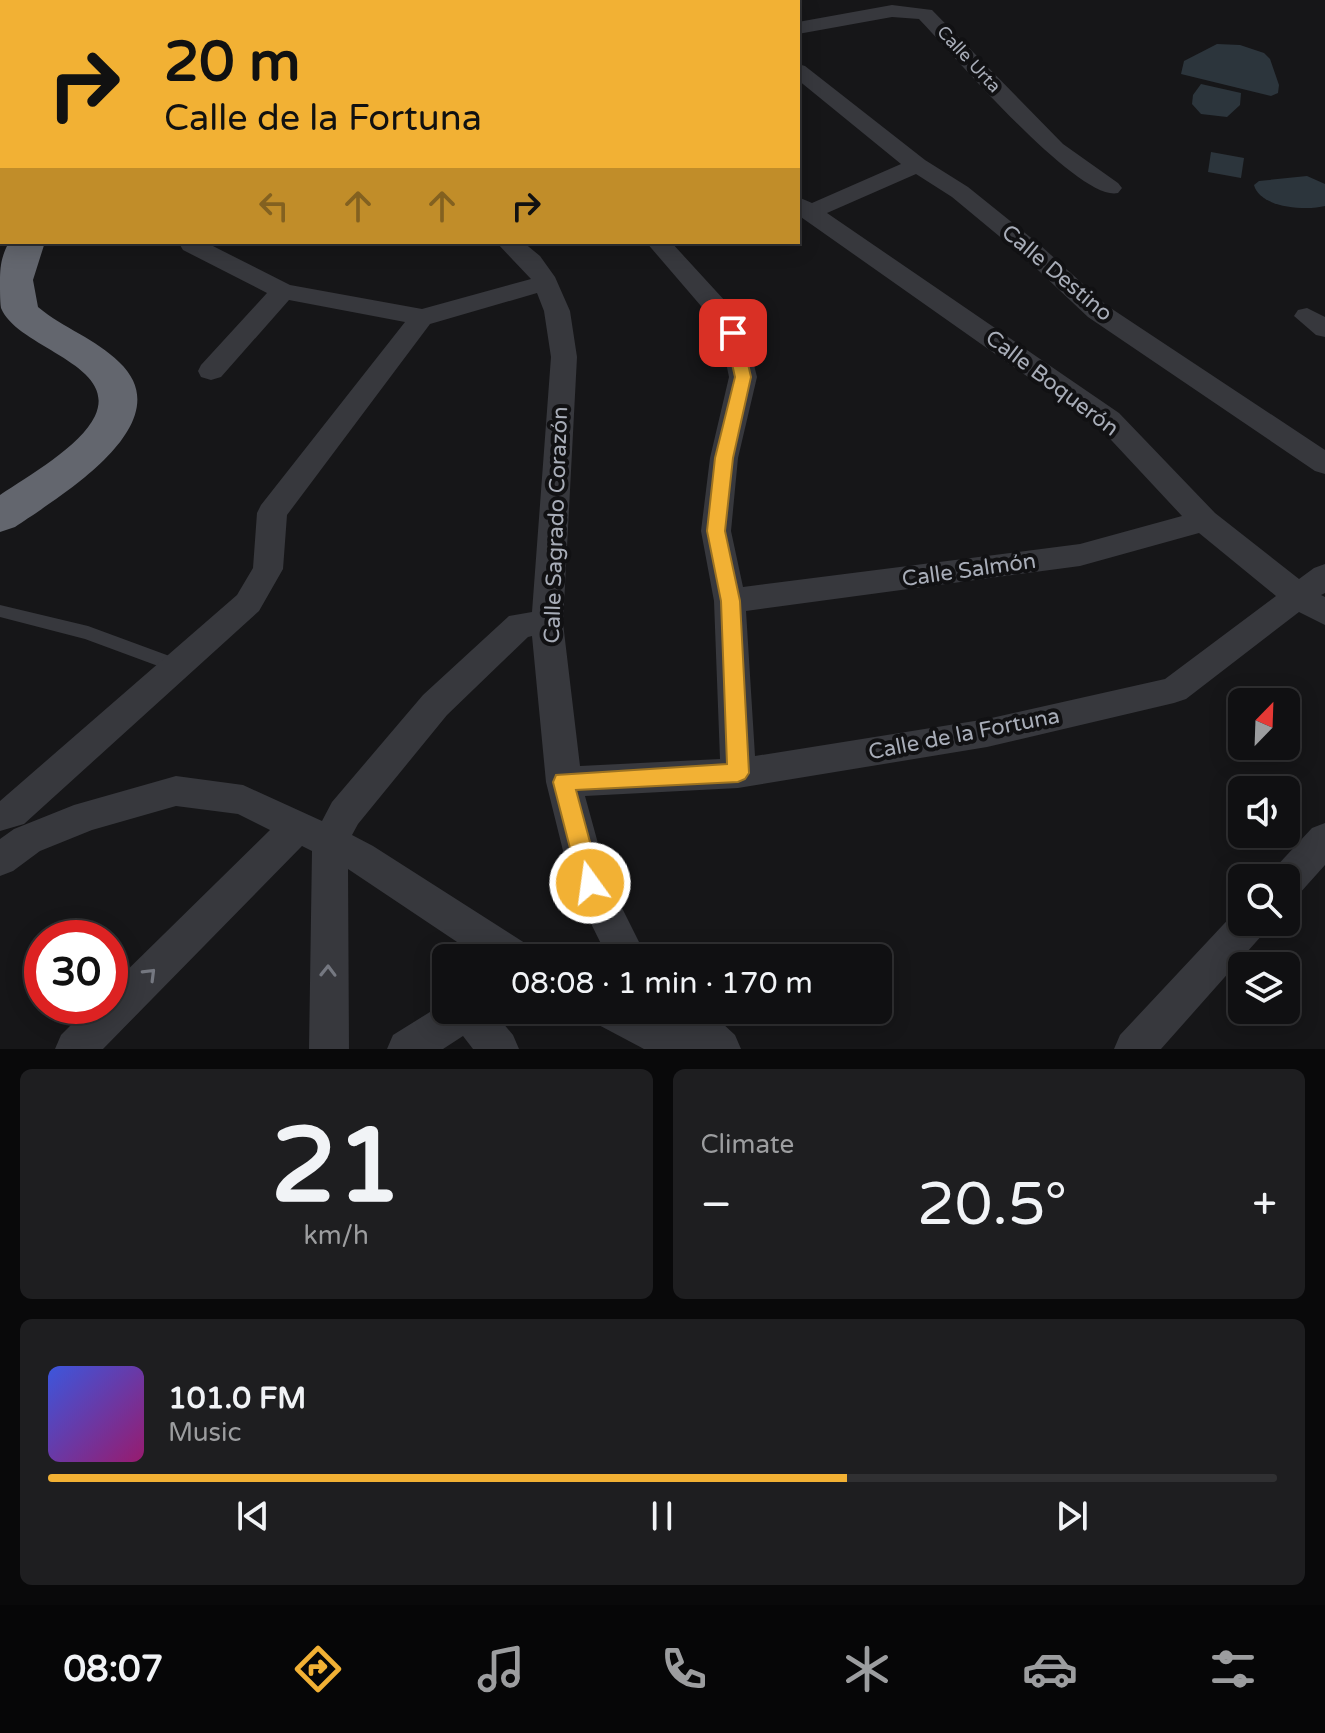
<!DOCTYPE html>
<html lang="en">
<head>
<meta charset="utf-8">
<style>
	body { margin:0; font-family:"Varela Round",sans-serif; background:#1e1e20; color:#f1f3f6; height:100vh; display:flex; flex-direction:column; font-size:30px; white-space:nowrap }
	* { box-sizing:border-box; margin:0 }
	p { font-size:26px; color:#9c9d9f }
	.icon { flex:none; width:44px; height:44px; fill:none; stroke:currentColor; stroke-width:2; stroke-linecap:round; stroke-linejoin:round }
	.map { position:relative; height:1049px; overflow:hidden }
	.details { display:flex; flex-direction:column; gap:20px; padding:20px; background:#09090a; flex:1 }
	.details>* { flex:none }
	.top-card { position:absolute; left:0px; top:0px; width:800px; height:244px; box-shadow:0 4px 20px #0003,0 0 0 2px #303032; background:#f2b134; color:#111; overflow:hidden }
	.needle { width:52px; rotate:23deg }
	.fabs { position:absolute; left:1228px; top:688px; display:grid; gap:16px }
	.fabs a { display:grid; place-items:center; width:72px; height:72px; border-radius:12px; background:#101012; box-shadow:0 4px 20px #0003,0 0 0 2px #303032; font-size:40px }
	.speed { position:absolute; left:24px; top:920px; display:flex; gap:16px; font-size:40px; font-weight:700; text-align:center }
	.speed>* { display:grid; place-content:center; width:104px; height:104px; border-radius:50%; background:#101012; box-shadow:0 4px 20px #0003,0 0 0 2px #303032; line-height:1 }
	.speed .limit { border:12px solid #d22; background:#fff; color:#111 }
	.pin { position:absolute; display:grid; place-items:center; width:68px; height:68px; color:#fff; margin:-34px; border-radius:16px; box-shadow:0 4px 12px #0006 }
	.me { position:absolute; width:88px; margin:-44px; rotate:346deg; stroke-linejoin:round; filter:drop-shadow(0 0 6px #0008) }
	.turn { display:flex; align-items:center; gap:28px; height:168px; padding:0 32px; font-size:36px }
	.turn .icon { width:104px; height:104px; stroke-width:2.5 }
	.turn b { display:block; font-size:56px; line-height:68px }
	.lanes { display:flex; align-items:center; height:76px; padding:0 32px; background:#0003; justify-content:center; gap:40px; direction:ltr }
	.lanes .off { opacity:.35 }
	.big { font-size:60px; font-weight:600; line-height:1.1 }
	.details .widget { flex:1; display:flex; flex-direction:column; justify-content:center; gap:12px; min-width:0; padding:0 28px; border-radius:12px; background:#1e1e20 }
	.details .dial { align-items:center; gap:0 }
	.dial b { font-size:104px; line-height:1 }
	.song { display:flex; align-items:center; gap:24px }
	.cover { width:96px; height:96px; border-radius:12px; background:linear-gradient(135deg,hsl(230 70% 55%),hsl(320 70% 35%)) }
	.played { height:8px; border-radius:4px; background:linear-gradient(90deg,#f2b134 65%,#303032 65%) }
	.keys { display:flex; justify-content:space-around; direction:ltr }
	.heat { display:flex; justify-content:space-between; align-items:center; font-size:44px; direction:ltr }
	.details .tiles { flex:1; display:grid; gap:20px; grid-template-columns:1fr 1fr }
	.widget:last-child { grid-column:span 2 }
	.trip { position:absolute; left:432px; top:944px; width:460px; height:80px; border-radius:12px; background:#101012; box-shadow:0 4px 20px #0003,0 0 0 2px #303032; font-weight:600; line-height:80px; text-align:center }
	.menu { display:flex; height:128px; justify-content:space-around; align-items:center; background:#060607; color:#9c9d9f }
	.menu .icon { width:56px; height:56px }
	.menu .active { color:#f2b134 }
	.menu b { font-size:36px; color:#f1f3f6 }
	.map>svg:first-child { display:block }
	.water { fill:#2c353c }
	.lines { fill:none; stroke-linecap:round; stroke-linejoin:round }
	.lane { fill:#37383d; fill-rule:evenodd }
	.street { fill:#37383d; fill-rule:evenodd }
	.highway { fill:#63666e; fill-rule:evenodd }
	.oneway { stroke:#757881 }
	.route { fill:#f2b134; stroke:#9d7322; stroke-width:2 }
	.labels { text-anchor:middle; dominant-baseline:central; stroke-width:8; stroke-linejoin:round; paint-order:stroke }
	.far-street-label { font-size:18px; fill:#a8adb8; stroke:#111113 }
	.street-label { font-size:22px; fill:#a8adb8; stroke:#111113 }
</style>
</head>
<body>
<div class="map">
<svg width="1325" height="1049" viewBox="0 0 1325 1049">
	<rect width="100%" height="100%" fill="#161618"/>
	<g class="water">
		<polygon points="1217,44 1240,45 1264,53 1270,59 1279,85 1278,93 1271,96 1181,74 1184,61"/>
		<polygon points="1201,84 1241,93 1240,105 1227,117 1201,114 1192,104 1193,95"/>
		<polygon points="1211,152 1244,158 1241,178 1208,172"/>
		<path d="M 1307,176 L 1325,184 L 1325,206 C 1306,211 1260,208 1254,185 L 1259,181 Z"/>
	</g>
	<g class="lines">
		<polygon class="lane" points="0,605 88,626 183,661 186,666 183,671 177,673 85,639 0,617"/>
		<g class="street">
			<polygon points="172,0 193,0 195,2 174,2"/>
			<polygon points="348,0 368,0 370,2 350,2"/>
			<path d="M 892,5 L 932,10 L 1063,144 L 1118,183 L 1122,188 L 1118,193 C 1079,203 950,51 919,19 L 892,17 L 798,34 L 798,22 Z"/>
			<path d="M 798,64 L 805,66 L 925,160 L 968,187 L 1040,245 L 1106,305 L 1325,450 L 1325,474 L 1315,471 L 1088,317 L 1022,255 L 952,197 L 916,174 L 827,213 L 1119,413 L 1215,513 L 1299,579 L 1314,568 L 1325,564 L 1325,593 L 1321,595 L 1325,597 L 1325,625 L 1299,612 L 1186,699 L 1174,703 L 987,747 L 738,788 L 585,796 L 608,880 L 647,958 L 608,958 L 571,883 L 546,782 L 532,636 L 528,637 L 447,715 L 358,824 L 352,835 L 373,846 L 528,945 L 533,958 L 481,958 L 348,869 L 349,1049 L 309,1049 L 312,851 L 302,846 L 103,1049 L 55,1049 L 61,1035 L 90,1006 L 110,1006 L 110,987 L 270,830 L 238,814 L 176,806 L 92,830 L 40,851 L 13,871 L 0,876 L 0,839 L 14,829 L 74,805 L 176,776 L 243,785 L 322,821 L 332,802 L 423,695 L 509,616 L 532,612 L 551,357 L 544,311 L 537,293 L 430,324 L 287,515 L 283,569 L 259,611 L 24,824 L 0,831 L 0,801 L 237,595 L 253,568 L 257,513 L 261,505 L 405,322 L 289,300 L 221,377 L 211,380 L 201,377 L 198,371 L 201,365 L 267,293 L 183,250 L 180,245 L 182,242 L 205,242 L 290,285 L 422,309 L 531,279 L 496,242 L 523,242 L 540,256 L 555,277 L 570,311 L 577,357 L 563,623 L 580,766 L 720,759 L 714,601 L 701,531 L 710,458 L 729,377 L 720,333 L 707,313 L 646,242 L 671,242 L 726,302 L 746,333 L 757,377 L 738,458 L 731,531 L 743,587 L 1080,544 L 1182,516 L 1099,427 L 798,215 L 798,197 L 812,203 L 901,164 L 798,80 ZM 1199,533 L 1276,596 L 1165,679 L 987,719 L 755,756 L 746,611 L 1080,566 Z"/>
			<rect x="0" y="84" width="2" height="12"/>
			<polygon points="1307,308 1325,317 1325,337 1316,335 1294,316 1298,310"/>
			<polygon points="1325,823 1325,865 1299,894 1286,899 1286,878 1269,878 1273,870 1312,828"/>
			<polygon points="1242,908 1242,922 1269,922 1263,934 1161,1049 1114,1049 1120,1035 1237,910"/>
			<polygon points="446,1002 446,1010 492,1010 513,1035 519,1049 473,1049 463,1036 443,1049 387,1049 393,1035"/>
			<polygon points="589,1010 650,1010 662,1016 659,1010 708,1010 735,1035 741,1049 644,1049 595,1023"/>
		</g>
		<g class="highway">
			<polygon points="713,0 789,0 788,2"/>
			<path d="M 9,242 L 45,242 L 33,280 L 38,307 C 63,328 96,339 119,362 C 184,423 59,497 15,527 L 0,532 L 0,495 C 28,476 80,447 95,416 C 119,364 17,348 1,308 C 0,301 0,291 0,283 C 0,267 1,257 9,242 Z"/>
		</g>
	</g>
	<defs><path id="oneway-chevron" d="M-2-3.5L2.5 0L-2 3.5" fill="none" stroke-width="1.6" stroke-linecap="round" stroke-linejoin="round" transform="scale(2)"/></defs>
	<g class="oneway">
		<use href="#oneway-chevron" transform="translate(328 971) rotate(-89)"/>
		<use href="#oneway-chevron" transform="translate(150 974) rotate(-45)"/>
	</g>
	<polygon class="route" points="733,328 741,333 751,377 733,458 725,531 740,601 749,773 745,779 738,782 576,790 601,883 598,890 590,893 582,890 579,883 553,782 556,775 727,764 721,601 707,531 715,458 735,377 725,333"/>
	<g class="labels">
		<g class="far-street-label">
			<text transform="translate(969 59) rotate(47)">Calle Urta</text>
		</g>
		<g class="street-label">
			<text transform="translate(1057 273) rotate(40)">Calle Destino</text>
			<text transform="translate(1052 383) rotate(37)">Calle Boquerón</text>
			<text transform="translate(556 525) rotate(-88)">Calle Sagrado Corazón</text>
			<text transform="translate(969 570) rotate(-8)">Calle Salmón</text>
			<text transform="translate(964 734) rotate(-11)">Calle de la Fortuna</text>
		</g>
	</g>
</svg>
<div class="fabs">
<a><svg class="needle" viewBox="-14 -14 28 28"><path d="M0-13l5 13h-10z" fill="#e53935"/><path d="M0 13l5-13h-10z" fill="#9c9d9f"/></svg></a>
<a><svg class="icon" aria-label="sound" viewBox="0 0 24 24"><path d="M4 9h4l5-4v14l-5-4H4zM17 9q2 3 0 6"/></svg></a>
<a><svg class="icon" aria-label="search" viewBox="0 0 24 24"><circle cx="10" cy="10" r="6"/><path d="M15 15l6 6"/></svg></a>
<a><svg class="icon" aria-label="layers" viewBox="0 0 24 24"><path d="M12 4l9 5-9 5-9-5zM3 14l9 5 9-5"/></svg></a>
</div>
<div class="speed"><div class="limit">30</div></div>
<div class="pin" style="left:733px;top:333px;background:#d93025"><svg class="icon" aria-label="arrive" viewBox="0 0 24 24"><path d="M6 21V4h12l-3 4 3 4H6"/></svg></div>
<svg class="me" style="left:590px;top:883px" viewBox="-20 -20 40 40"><circle r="17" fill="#f2b134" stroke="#fff" stroke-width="3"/><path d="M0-11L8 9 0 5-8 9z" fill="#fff"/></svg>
<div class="trip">08:08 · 1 min · 170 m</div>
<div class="top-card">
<div class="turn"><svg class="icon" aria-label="right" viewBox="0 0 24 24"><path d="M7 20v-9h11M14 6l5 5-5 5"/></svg><div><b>20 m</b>Calle de la Fortuna</div></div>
<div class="lanes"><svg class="icon off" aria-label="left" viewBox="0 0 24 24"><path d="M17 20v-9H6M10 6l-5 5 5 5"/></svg><svg class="icon off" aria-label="ahead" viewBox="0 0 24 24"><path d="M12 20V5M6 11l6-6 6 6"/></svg><svg class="icon off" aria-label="ahead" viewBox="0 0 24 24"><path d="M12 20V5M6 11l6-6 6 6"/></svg><svg class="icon" aria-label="right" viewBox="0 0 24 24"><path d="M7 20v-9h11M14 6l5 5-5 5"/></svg></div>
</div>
</div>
<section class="details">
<div class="tiles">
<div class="widget dial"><b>21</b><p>km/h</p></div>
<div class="widget"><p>Climate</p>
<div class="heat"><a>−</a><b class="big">20.5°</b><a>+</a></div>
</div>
<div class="widget">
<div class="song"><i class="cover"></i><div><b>101.0 FM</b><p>Music</p></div></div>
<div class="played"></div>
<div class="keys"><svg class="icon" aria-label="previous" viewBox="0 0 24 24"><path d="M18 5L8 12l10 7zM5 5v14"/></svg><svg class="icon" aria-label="pause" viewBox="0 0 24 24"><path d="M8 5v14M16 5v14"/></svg><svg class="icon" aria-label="next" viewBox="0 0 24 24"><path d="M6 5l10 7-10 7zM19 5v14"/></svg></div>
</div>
</div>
</section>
<nav class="menu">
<b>08:07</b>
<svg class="icon active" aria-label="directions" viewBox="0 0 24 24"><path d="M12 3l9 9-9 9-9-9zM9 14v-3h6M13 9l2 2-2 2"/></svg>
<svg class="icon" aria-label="music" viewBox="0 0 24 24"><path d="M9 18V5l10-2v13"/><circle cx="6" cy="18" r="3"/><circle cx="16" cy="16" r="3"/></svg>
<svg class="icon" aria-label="phone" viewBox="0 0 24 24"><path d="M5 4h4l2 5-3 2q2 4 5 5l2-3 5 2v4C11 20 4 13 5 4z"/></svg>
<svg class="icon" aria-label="climate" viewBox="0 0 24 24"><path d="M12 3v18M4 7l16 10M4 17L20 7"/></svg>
<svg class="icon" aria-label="car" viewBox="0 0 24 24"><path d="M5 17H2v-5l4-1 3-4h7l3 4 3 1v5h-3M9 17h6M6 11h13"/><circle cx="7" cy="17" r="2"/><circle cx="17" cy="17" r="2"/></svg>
<svg class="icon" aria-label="filters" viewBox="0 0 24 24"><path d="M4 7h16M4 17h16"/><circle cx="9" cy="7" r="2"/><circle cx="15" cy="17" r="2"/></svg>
</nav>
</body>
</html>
